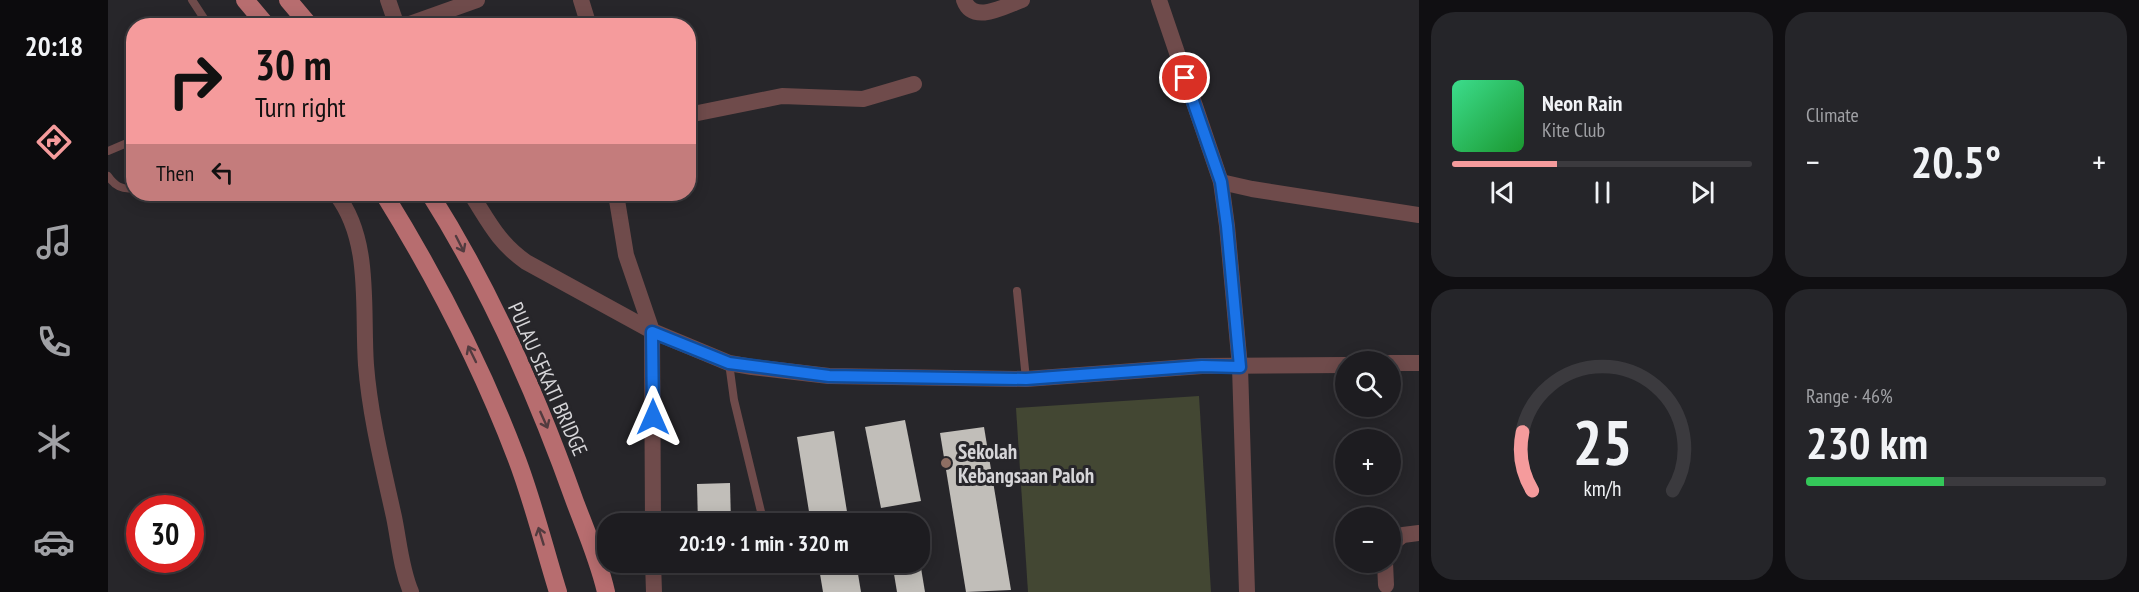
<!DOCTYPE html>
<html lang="en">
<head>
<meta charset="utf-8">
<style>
	body { margin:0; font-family:"PT Sans Narrow",sans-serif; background:#252529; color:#f1f3f6; height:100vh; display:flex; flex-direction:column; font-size:22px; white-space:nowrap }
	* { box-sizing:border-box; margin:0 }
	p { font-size:20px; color:#a0a1a5 }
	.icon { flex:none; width:33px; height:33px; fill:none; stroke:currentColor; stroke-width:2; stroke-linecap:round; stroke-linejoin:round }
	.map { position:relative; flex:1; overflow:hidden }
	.panel { display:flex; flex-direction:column; gap:12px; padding:12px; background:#100f12; width:720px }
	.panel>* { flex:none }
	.top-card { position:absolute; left:18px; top:18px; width:570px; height:183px; border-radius:24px; box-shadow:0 3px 15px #0003,0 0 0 2px #3b3a3e; background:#f59b9c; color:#111; overflow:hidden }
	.controls { position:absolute; left:1227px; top:351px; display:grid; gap:12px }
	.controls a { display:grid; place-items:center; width:66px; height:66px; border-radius:50%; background:#1d1c20; box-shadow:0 3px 15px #0003,0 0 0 2px #3b3a3e; font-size:30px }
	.speed { position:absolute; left:18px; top:495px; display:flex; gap:12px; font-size:30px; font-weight:700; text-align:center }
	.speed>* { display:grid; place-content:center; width:78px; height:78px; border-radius:50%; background:#1d1c20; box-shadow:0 3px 15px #0003,0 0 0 2px #3b3a3e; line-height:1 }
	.speed .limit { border:9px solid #d22; background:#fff; color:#111 }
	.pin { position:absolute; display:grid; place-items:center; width:51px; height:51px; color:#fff; margin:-26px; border:3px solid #fff; border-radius:50%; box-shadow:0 2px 6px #0007 }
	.me { position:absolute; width:66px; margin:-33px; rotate:0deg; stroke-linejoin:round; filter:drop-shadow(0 0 4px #0008) }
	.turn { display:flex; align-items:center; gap:21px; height:126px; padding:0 30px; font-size:27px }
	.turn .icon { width:78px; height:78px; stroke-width:2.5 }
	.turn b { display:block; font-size:42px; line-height:51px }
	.then { display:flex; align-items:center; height:57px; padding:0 30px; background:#0003; gap:12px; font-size:22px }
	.big { font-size:45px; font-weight:800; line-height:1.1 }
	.panel .widget { flex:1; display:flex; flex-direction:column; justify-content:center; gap:9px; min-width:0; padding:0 21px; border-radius:24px; background:#252529 }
	.panel .dial { align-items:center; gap:0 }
	.dial svg { height:156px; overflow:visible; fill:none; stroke:#3b3a3e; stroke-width:7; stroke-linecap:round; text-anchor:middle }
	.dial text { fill:#f1f3f6; stroke:none }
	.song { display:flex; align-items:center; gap:18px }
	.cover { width:72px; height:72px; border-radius:9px; background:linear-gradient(135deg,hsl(150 70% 55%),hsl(130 70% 35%)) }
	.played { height:6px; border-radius:3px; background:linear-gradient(90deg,#f59b9c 35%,#3b3a3e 35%) }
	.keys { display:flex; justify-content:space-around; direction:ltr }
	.heat { display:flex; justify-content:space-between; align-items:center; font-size:33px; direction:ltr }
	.charge { height:9px; border-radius:4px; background:linear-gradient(90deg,#34c759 46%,#3b3a3e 0) }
	.panel .tiles { flex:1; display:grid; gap:12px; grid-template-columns:repeat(2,1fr) }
	.trip { position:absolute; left:489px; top:513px; width:333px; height:60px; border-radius:24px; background:#1d1c20; box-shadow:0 3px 15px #0003,0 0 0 2px #3b3a3e; font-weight:800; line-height:60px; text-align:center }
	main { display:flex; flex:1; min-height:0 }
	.menu { display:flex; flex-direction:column; width:108px; justify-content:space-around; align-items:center; background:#0c0b0d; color:#a0a1a5 }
	.menu .icon { width:42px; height:42px }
	.menu .on { color:#f59b9c }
	.menu b { font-size:27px; color:#f1f3f6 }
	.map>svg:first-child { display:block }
	.green { fill:#434733 }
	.building { fill:#c1beb9 }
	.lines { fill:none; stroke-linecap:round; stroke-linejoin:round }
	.lane { stroke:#6f4b4b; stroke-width:8 }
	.street { stroke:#6f4b4b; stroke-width:16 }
	.primary { stroke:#b76d6f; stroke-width:18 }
	.oneway { stroke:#523b3f }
	.route-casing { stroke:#114b97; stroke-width:15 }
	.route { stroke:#1a73e8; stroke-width:10 }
	.education-dot { fill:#8d6e63; stroke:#27262a; stroke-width:2 }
	.labels { text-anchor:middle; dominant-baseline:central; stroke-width:6; stroke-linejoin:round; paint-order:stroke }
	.street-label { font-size:21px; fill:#d6d5d8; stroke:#27262a }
	.poi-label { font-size:21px; font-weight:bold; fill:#d6d5d8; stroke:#27262a; text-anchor:start }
</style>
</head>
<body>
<main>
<nav class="menu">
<b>20:18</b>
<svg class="icon on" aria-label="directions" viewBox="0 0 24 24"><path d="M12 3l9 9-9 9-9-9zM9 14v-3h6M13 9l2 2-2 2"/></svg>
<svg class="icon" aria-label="music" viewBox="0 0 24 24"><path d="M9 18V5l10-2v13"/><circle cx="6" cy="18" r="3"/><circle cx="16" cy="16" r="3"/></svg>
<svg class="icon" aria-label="phone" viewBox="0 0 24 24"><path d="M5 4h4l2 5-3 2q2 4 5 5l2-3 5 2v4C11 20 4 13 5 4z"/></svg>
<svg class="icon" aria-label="climate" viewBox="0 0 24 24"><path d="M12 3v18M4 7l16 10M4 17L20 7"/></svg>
<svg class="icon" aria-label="car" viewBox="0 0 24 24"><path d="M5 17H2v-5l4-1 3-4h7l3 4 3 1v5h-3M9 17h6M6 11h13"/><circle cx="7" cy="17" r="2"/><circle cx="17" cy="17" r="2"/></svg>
</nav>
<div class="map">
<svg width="1311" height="592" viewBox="0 0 1311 592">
	<rect width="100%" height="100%" fill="#27262a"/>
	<polygon class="green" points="1091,396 1103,592 920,592 908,408"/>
	<g class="building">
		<polygon points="371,17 374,26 349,26 348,25"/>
		<polygon points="797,420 813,501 773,508 757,427"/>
		<polygon points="876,427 903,590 858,592 832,433"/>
		<polygon points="726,431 741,524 703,524 689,437"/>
		<polygon points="622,483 623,524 590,524 589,484"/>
		<polygon points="591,562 623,562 624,567 591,568"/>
		<polygon points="710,562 748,562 753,592 715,592"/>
		<polygon points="784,562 812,562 817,592 789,592"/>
	</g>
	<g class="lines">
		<g class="lane">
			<polyline points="84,0 101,26"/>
			<polyline points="0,151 26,140"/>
			<path d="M 0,176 C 7,186 14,190 26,188"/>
			<polyline points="909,291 918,379"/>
			<polyline points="621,363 626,400 656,524"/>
		</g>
		<g class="street">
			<polyline points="280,0 289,26"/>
			<polyline points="473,0 481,26"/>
			<path d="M 856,0 C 865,25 897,6 914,0"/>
			<polyline points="1051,0 1113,182 1119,226 1132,367 1139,592"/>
			<polyline points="296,26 369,0"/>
			<polyline points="580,115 674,96 755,99 806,84"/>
			<polyline points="1113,182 1144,189 1311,215"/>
			<path d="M 228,194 C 264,240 254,308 258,365 C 262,416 275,467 286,517 C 291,541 293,569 303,592"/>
			<path d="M 363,194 C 381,222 390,242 418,262 L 544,331 L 621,363 L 644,367 L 721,376 L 918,379 L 1094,366 L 1238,365"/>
			<polyline points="508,194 518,255 544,331 545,524"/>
			<polyline points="1282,363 1311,363"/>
			<polyline points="1282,545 1295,535 1311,533"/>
			<polyline points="545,562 546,592"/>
			<polyline points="1277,562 1278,585"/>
		</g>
		<g class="primary">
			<polyline points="137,0 159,26"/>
			<polyline points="180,0 202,26"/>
			<path d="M 276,194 C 328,278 373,365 408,457 C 425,501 436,547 450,592"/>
			<path d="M 322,194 C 382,289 429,395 467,502 C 478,531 491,561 498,592"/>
		</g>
	</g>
	<defs><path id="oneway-shaft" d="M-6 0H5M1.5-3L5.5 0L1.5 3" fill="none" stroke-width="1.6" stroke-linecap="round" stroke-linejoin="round" transform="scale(1.5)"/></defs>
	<g class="oneway">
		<use href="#oneway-shaft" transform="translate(352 244) rotate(63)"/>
		<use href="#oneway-shaft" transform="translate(364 354) rotate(-116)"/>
		<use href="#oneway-shaft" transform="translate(436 420) rotate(66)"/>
		<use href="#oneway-shaft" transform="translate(433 536) rotate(-107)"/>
	</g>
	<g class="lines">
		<defs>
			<polyline id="route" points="545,417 544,332 621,363 721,376 918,379 1094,366 1132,367 1119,226 1113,182 1077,78"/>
		</defs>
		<use href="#route" class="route-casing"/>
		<use href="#route" class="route"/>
	</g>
	<circle class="education-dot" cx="838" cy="463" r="6"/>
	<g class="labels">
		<g class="street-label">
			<text transform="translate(440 379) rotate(66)">PULAU SEKATI BRIDGE</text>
		</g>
		<g class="poi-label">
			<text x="850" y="451">Sekolah<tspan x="850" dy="24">Kebangsaan Paloh</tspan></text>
		</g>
	</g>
</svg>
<div class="controls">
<a><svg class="icon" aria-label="search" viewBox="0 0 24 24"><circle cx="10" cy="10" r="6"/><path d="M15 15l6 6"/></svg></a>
<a>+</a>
<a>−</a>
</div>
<div class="speed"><div class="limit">30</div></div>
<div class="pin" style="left:1077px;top:78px;background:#d93025"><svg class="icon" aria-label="arrive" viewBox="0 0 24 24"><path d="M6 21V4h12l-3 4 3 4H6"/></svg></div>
<svg class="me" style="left:545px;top:417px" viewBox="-20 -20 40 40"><path d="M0-17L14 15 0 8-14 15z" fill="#1a73e8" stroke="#fff" stroke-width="4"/></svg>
<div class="trip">20:19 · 1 min · 320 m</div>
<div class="top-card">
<div class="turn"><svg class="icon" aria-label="right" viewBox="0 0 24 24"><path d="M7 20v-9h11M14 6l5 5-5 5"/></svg><div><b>30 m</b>Turn right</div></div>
<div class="then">Then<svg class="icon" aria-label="left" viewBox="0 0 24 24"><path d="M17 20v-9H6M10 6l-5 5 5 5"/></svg></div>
</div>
</div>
<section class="panel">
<div class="tiles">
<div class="widget">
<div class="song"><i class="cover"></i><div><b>Neon Rain</b><p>Kite Club</p></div></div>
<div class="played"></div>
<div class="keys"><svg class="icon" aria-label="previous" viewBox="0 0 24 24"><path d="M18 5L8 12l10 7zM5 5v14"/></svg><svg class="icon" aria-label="pause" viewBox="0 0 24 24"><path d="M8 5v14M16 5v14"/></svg><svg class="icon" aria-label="next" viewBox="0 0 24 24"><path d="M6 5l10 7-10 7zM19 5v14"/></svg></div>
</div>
<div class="widget"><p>Climate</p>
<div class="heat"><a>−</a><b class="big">20.5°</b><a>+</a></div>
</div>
<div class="widget dial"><svg viewBox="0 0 100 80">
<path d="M14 69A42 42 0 1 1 86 69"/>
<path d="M14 69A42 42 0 0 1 9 39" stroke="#f59b9c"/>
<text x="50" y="56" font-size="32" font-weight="700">25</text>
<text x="50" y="72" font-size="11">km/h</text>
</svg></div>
<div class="widget"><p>Range · 46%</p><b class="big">230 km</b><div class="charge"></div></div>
</div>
</section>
</main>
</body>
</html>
